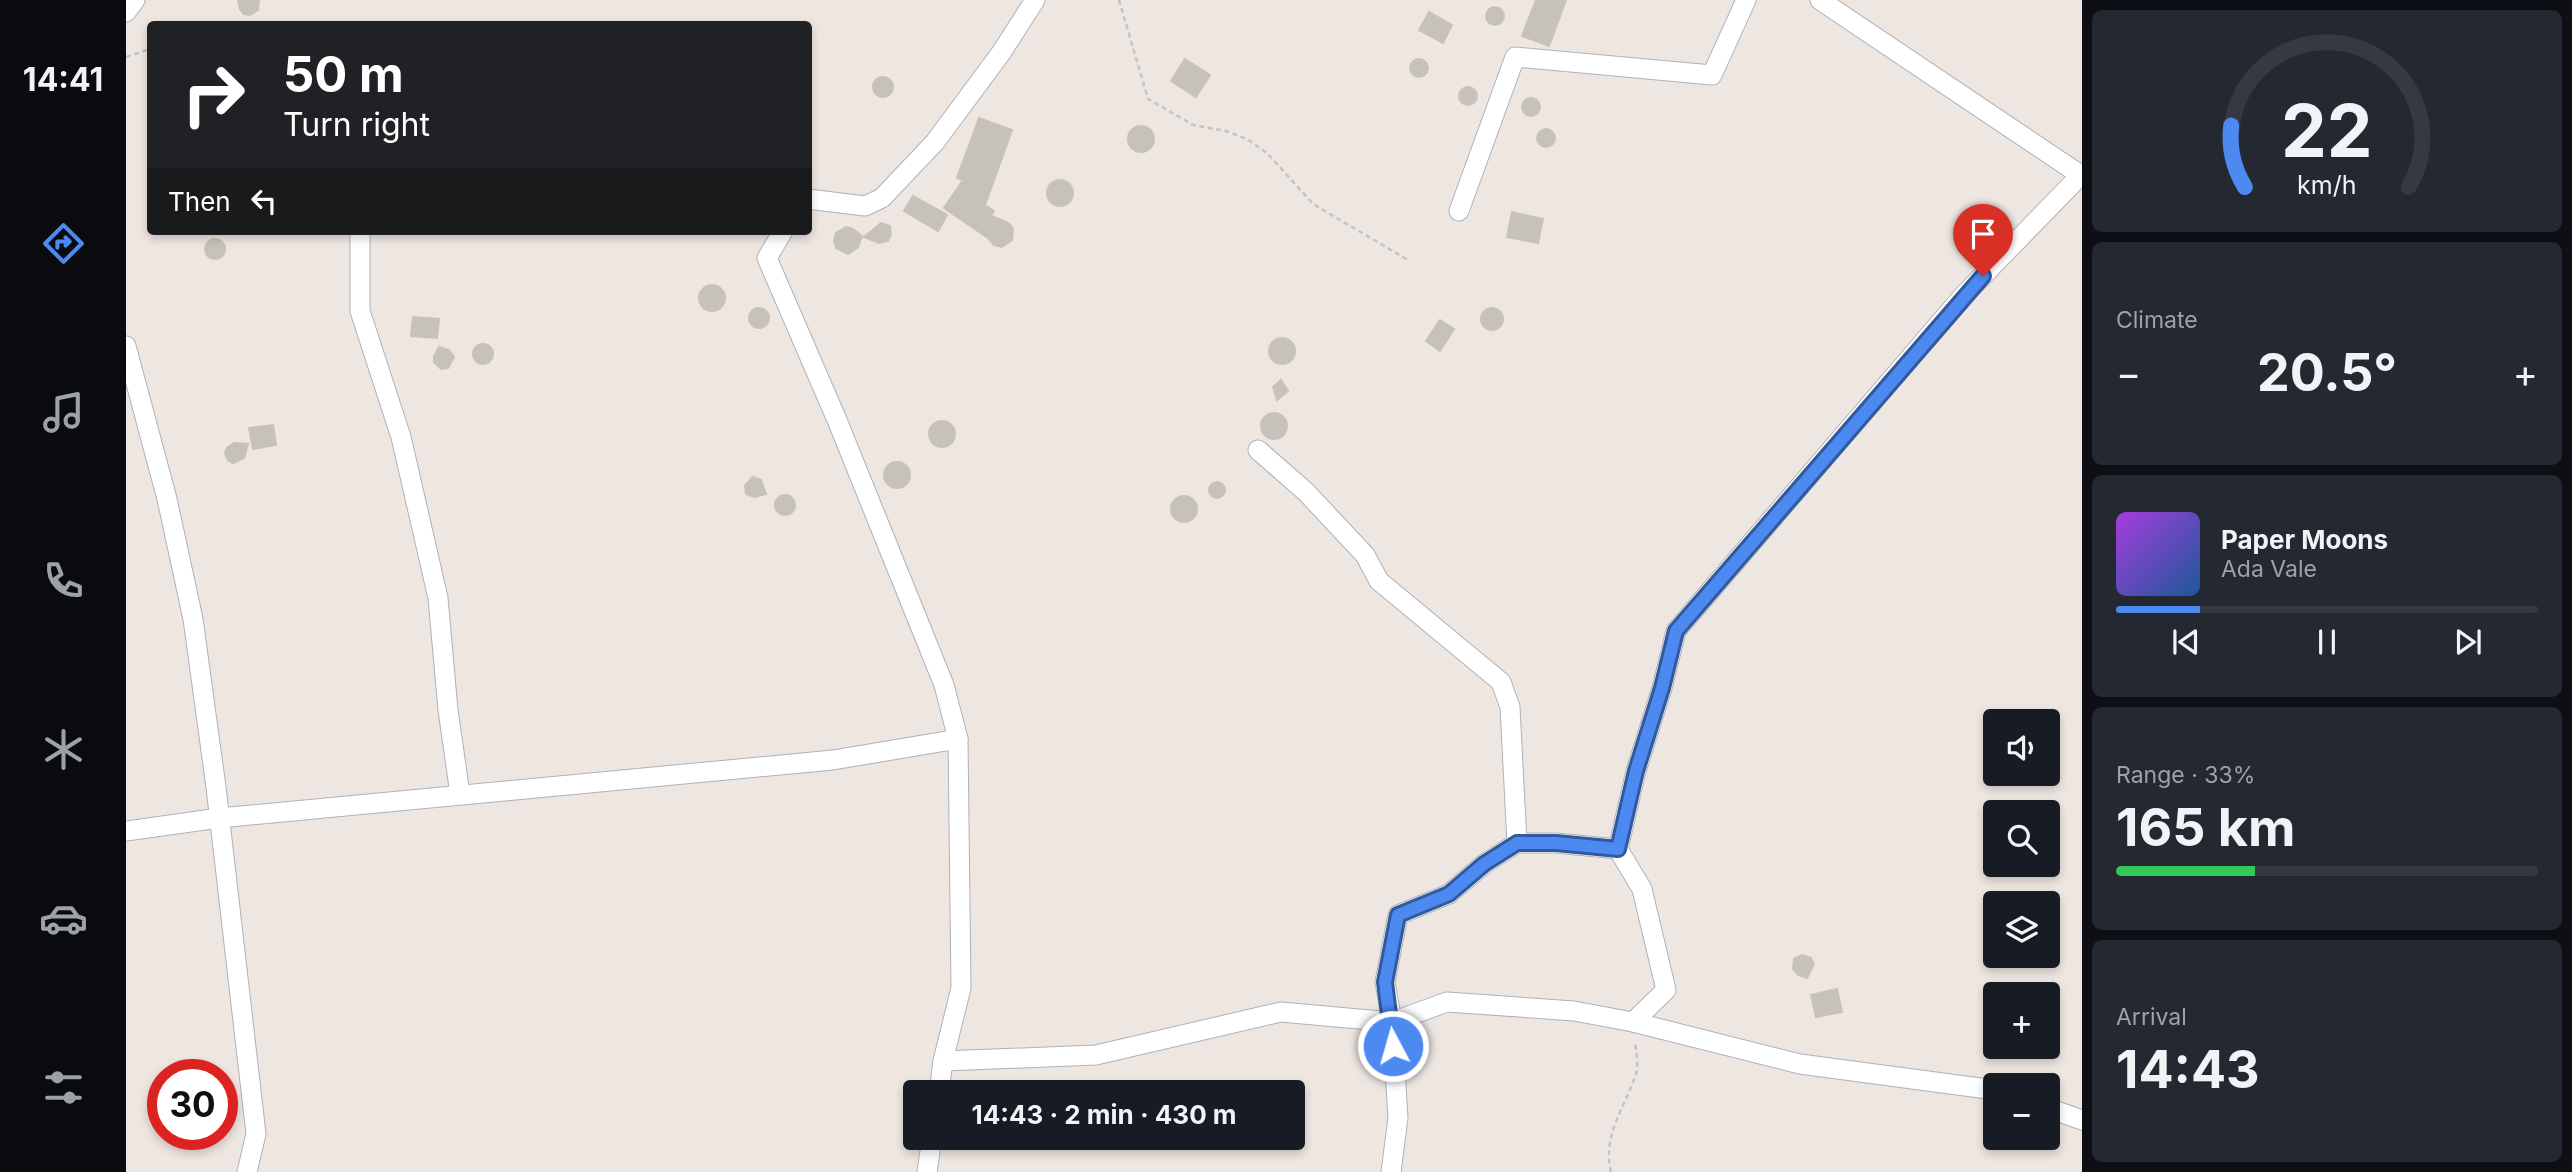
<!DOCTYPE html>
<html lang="en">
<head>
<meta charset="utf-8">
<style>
	body { margin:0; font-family:Inter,sans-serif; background:#242831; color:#f1f3f6; height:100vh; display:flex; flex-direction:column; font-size:26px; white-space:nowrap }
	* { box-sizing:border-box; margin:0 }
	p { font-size:23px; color:#9ea1a6 }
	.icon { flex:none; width:38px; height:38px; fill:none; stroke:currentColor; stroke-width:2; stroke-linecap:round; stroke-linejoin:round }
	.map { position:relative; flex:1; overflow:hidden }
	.sheet { display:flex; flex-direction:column; gap:10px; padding:10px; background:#0d0f14; width:490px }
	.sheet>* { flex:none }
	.top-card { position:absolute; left:21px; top:21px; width:665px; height:214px; border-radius:7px; box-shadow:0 4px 10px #0003; background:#202124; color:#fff; overflow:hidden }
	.buttons { position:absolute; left:1857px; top:709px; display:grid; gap:14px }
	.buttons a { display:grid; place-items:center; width:77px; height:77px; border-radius:7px; background:#171b24; box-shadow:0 4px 10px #0003; font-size:35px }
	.speed { position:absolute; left:21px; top:1059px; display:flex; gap:14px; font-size:35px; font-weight:700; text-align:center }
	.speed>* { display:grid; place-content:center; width:91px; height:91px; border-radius:50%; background:#171b24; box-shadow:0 4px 10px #0003; line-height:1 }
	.speed .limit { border:10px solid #d22; background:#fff; color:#111 }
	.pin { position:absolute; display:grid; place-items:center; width:60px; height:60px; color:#fff; margin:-72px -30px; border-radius:50% 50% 50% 0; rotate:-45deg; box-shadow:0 0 7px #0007 }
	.pin .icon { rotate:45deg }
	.me { position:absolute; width:77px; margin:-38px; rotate:354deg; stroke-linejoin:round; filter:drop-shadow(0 0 5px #0008) }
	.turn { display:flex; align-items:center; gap:24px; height:147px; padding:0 21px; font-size:32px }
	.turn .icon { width:91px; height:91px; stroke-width:2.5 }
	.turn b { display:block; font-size:49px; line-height:60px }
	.then { display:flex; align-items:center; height:66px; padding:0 21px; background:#0003; gap:14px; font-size:26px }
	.big { font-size:52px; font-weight:700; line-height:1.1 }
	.sheet .card { flex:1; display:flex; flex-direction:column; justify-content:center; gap:10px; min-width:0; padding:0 24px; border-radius:10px; background:#242831 }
	.sheet .dial { align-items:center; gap:0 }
	.dial svg { height:182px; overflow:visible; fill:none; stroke:#363941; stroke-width:7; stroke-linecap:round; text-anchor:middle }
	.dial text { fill:#f1f3f6; stroke:none }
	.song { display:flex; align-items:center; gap:21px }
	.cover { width:84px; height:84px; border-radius:10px; background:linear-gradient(135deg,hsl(280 70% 55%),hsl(210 70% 35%)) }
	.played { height:7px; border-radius:4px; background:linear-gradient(90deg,#4c89f0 20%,#363941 20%) }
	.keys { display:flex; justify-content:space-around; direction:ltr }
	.heat { display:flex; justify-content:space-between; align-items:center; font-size:38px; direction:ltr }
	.charge { height:10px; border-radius:5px; background:linear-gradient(90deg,#34c759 33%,#363941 0) }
	.trip { position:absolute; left:777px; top:1080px; width:402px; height:70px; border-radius:7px; background:#171b24; box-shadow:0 4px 10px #0003; font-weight:700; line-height:70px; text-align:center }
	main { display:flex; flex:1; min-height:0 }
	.dock { display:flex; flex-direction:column; width:126px; justify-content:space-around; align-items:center; background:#090b0e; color:#9ea1a6 }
	.dock .icon { width:49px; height:49px }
	.dock .current { color:#4c89f0 }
	.dock b { font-size:32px; color:#f1f3f6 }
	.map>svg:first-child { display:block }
	.building { fill:#c7c1bc; stroke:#c9c1ba; stroke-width:2 }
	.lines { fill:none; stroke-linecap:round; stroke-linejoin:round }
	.minor-casing { stroke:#adb2b9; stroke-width:21 }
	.path { stroke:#c4c4c4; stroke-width:2.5; stroke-dasharray:5 3.5; stroke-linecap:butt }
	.minor { stroke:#fff; stroke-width:19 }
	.route-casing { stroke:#31599c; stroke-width:18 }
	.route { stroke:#4c89f0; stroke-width:12 }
</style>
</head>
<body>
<main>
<nav class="dock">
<b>14:41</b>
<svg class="icon current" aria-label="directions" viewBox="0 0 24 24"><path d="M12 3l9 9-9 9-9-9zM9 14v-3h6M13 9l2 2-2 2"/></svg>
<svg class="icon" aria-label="music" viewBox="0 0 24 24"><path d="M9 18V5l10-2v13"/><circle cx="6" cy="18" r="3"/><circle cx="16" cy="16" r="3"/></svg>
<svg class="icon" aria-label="phone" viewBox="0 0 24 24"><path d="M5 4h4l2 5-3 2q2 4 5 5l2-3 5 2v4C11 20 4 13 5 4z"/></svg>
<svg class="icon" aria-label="climate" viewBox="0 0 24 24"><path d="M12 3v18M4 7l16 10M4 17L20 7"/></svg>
<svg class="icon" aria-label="car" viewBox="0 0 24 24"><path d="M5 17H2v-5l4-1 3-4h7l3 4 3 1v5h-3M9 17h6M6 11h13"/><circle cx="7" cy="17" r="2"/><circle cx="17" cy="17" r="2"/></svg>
<svg class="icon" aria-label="filters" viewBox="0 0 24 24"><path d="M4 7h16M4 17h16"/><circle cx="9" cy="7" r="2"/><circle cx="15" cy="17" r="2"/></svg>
</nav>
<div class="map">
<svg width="1956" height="1172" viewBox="0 0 1956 1172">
	<rect width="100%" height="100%" fill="#eee6e1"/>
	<g class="building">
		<polygon points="112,0 133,0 132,10 124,15 118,14 114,9"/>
		<polygon points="1410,0 1440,0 1423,46 1396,36"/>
		<circle cx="1369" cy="16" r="9"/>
		<polygon points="1303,12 1326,25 1317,43 1293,30"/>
		<polygon points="1059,59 1084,75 1070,97 1045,81"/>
		<circle cx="1293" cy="68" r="9"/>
		<circle cx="757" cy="87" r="10"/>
		<circle cx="1342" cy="96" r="9"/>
		<circle cx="1405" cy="107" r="9"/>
		<polygon points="853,118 886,130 859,205 868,211 865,216 881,222 887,228 886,240 876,247 868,245 862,238 818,208 837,180 831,178"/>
		<circle cx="1015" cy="139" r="13"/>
		<circle cx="1420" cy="138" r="9"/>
		<circle cx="934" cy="193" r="13"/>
		<polygon points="787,196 821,215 812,231 778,211"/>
		<polygon points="1386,212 1417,219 1412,243 1381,237"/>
		<polygon points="755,223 764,226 765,235 762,241 753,243 738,237"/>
		<polygon points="720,227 727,229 736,236 732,247 722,254 710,248 708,241 710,233"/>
		<circle cx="89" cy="249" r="10"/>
		<circle cx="586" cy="298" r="13"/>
		<circle cx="633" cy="318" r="10"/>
		<circle cx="1366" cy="319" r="11"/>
		<polygon points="287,317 313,319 311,338 285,336"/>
		<polygon points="1314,320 1328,329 1314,351 1300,341"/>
		<circle cx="1156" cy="351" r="13"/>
		<circle cx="357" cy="354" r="10"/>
		<polygon points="313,347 323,350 328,357 322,368 315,369 308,362 308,356"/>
		<polygon points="1155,380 1162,391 1151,400 1147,387"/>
		<circle cx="1148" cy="426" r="13"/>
		<circle cx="816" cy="434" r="13"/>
		<polygon points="147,425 150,445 127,449 123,428"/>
		<polygon points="108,443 122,444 118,458 107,463 102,460 99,453 101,448"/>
		<circle cx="771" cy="475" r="13"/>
		<polygon points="627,477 635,480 640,494 629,497 620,494 619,485"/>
		<circle cx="1091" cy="490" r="8"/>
		<circle cx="659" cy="505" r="10"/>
		<circle cx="1058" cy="509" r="13"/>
		<polygon points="1676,955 1685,958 1688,964 1681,978 1672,975 1667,969 1668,959"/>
		<polygon points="1711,989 1716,1012 1690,1017 1685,995"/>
	</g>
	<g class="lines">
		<defs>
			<g id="minor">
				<polyline points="1694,0 1956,176"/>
				<polyline points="0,12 9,0"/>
				<polyline points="682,199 739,206 756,198 809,142 875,53 909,0"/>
				<polyline points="1333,211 1389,57 1586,75 1620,0"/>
				<polyline points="234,231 234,311 275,437 312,598 322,710 334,794"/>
				<polyline points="657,231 641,258 711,420 818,685 832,739 835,988 817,1061 813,1092"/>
				<polyline points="0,346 41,499 67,619 90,787 130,1134 121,1172"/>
				<polyline points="1132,450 1180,492 1239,555 1253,581 1375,682 1384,707 1391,843"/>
				<polyline points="0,831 93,818 707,760 832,739"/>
				<polyline points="1492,849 1510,771 1536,688 1550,631 1837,296 1954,176"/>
				<polyline points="817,1061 970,1055 1155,1012 1266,1022 1321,1002 1448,1011 1507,1022 1674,1064 1869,1090"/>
				<polyline points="1922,1108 1956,1120"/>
				<polyline points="801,1172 806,1138"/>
				<polyline points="1265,1172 1272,1118 1266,1022 1259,982 1272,915 1323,894 1358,864 1391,843 1430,843 1492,849 1516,889 1540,990 1507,1022"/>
			</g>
		</defs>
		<use href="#minor" class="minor-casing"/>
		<g class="path">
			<polyline points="993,0 1022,99 1067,125 1100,131 1121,139 1141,153 1187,204 1282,260"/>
			<polyline points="97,24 106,24"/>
			<polyline points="0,57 24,49"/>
			<path d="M 1485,1172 C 1476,1134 1499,1108 1510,1074 C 1513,1065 1510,1051 1509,1042"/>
		</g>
		<use href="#minor" class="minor"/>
	</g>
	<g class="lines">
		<defs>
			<polyline id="route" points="1267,1046 1259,982 1272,915 1323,894 1358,864 1391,843 1430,843 1492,849 1510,771 1536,688 1550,631 1857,276"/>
		</defs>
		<use href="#route" class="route-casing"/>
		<use href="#route" class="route"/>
	</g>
</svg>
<div class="buttons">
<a><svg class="icon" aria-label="sound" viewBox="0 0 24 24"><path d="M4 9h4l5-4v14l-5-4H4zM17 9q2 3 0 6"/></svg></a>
<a><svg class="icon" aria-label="search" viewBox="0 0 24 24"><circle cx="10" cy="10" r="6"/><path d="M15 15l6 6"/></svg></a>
<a><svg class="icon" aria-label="layers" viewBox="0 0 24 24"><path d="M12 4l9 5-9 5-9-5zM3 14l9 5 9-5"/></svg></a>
<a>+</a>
<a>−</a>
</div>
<div class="speed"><div class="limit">30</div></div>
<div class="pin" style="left:1857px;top:276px;background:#d93025"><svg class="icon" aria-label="arrive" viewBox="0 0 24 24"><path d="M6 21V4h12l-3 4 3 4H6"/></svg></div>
<svg class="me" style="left:1267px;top:1046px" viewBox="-20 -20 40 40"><circle r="17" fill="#4c89f0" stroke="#fff" stroke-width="3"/><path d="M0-11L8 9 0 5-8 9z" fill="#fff"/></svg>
<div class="trip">14:43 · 2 min · 430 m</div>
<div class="top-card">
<div class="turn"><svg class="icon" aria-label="right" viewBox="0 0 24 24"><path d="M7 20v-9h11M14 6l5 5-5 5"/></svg><div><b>50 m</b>Turn right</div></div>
<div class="then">Then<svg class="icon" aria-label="left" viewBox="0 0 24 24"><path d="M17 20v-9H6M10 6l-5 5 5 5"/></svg></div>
</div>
</div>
<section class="sheet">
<div class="card dial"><svg viewBox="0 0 100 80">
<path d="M14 69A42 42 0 1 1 86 69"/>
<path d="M14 69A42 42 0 0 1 8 42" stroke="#4c89f0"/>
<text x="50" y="56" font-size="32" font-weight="700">22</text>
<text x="50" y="72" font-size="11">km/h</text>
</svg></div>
<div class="card"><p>Climate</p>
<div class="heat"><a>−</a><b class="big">20.5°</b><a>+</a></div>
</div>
<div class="card">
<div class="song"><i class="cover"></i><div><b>Paper Moons</b><p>Ada Vale</p></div></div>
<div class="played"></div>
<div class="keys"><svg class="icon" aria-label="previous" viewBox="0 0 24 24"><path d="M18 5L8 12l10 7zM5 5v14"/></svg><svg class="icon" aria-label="pause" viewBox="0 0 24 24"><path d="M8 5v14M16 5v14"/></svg><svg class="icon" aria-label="next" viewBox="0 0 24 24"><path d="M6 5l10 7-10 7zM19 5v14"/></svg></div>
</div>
<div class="card"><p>Range · 33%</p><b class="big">165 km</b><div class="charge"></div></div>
<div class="card"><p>Arrival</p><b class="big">14:43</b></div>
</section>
</main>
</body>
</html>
